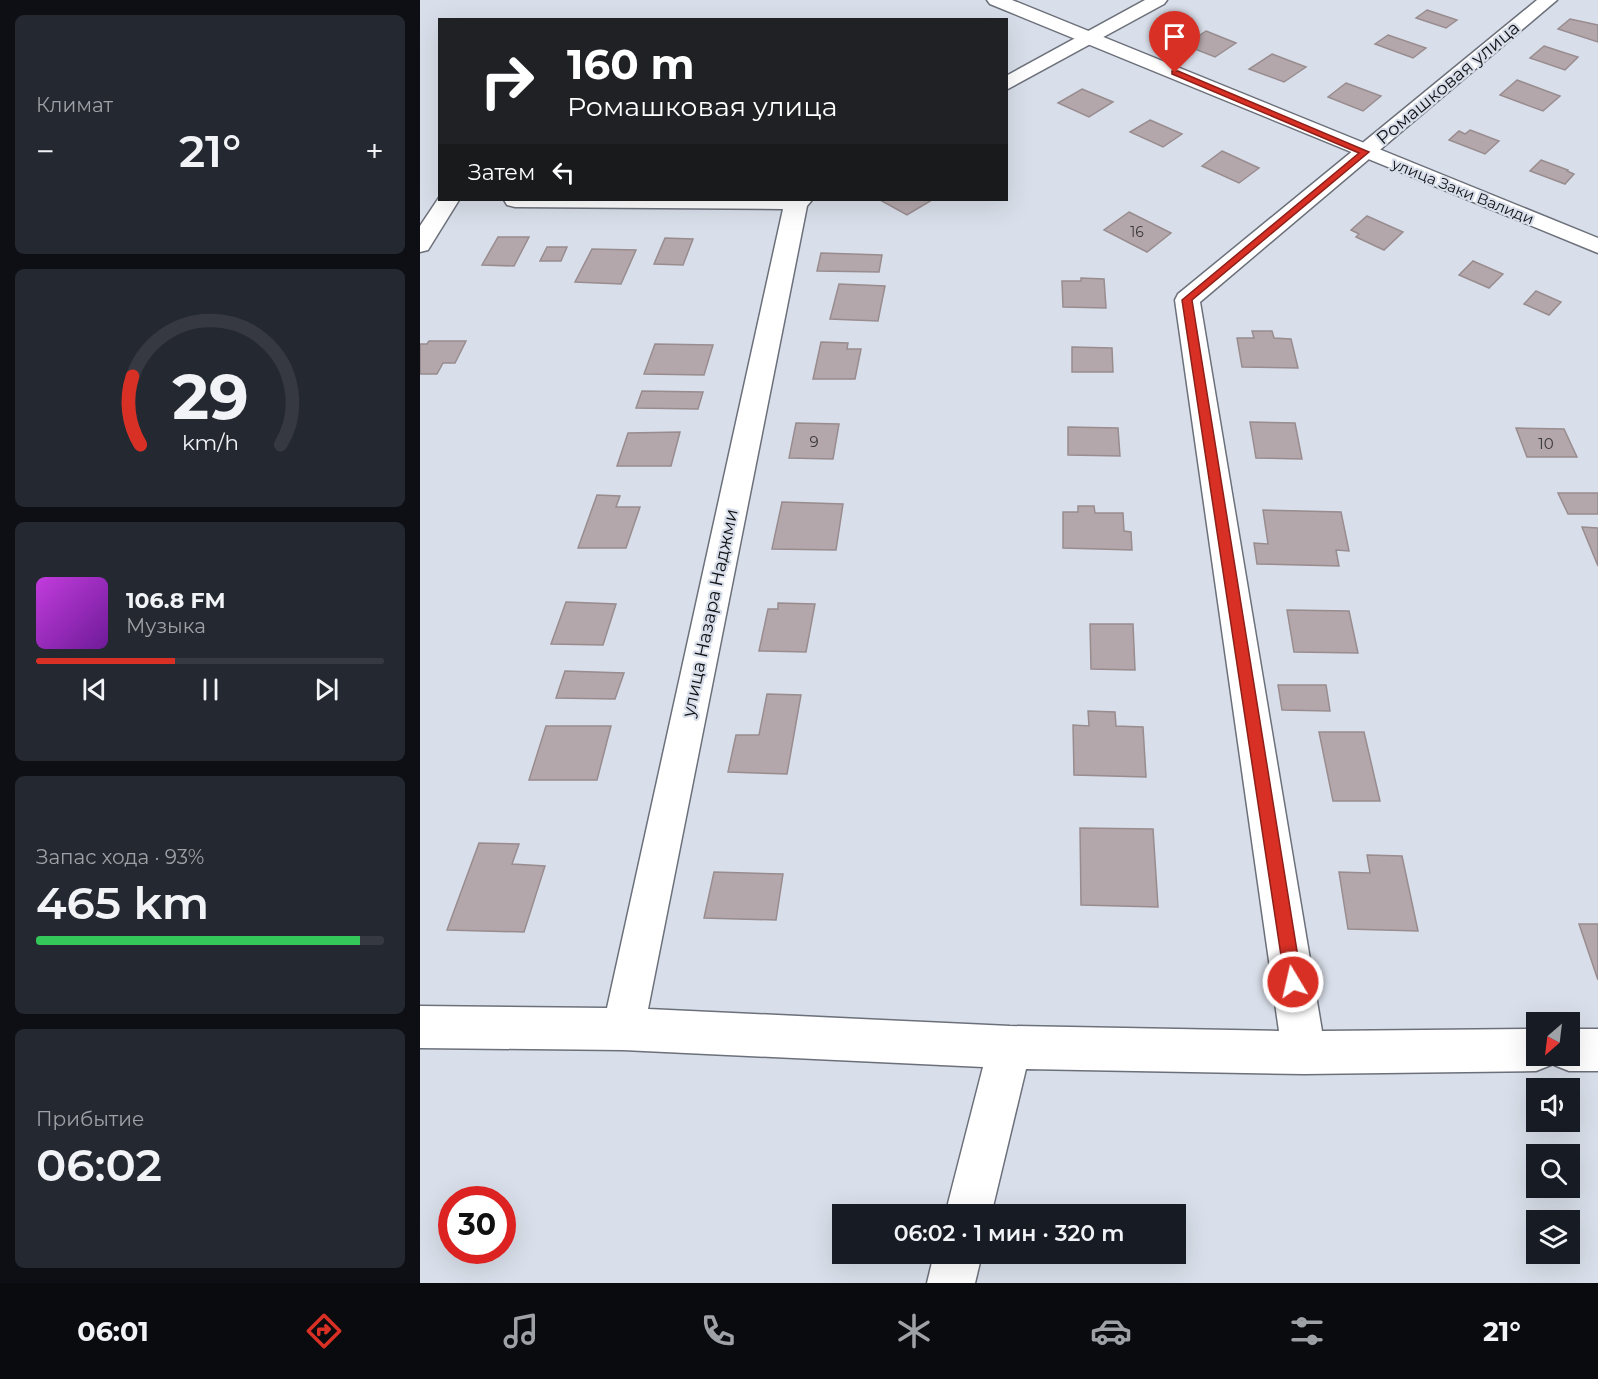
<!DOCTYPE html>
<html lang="ru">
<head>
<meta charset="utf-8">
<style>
	body { margin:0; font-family:Montserrat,sans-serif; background:#242831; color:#f1f3f6; height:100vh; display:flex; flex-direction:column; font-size:22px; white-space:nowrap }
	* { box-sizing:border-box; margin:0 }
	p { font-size:20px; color:#9ea1a6 }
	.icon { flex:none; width:33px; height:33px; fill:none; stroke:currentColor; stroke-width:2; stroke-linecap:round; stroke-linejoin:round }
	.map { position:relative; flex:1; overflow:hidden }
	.details { display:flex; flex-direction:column; gap:15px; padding:15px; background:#0d0f14; width:420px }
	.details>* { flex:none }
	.banner { position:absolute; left:18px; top:18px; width:570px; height:183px; border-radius:0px; box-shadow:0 6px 24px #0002; background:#202124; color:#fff; overflow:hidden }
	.needle { width:39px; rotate:208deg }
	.controls { position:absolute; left:1106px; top:1012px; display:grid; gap:12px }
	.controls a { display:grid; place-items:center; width:54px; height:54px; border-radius:0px; background:#171b24; box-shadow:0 6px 24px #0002; font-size:30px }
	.speed { position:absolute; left:18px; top:1186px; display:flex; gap:12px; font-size:30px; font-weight:700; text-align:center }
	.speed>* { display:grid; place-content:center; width:78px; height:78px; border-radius:50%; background:#171b24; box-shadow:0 6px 24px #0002; line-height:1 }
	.speed .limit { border:9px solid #d22; background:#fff; color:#111 }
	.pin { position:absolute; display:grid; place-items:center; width:51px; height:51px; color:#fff; margin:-62px -26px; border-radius:50% 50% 50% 0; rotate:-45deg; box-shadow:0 0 6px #0007 }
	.pin .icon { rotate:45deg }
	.me { position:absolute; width:66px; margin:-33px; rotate:351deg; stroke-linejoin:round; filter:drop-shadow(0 0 4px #0008) }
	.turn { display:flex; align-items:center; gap:21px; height:126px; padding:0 30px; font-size:27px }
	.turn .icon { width:78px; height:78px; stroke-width:2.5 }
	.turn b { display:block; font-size:42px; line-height:51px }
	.then { display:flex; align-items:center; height:57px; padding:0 30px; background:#0003; gap:12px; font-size:22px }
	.big { font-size:45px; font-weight:600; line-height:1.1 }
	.details .card { flex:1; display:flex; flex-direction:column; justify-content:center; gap:9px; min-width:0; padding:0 21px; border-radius:9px; background:#242831 }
	.details .dial { align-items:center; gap:0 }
	.dial svg { height:156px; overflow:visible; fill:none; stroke:#363941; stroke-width:7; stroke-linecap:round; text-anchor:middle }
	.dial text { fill:#f1f3f6; stroke:none }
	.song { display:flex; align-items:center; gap:18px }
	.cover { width:72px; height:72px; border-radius:9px; background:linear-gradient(135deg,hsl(290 70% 55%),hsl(280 70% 35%)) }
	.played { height:6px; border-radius:3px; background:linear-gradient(90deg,#d93025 40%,#363941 40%) }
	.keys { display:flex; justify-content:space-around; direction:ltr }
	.heat { display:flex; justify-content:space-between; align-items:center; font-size:33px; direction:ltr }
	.charge { height:9px; border-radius:4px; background:linear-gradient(90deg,#34c759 93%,#363941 0) }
	.trip { position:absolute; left:412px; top:1204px; width:354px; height:60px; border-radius:0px; background:#171b24; box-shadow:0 6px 24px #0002; font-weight:600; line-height:60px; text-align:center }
	.dock { display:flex; height:96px; justify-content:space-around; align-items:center; background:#090b0e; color:#9ea1a6 }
	.dock .icon { width:42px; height:42px }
	.dock .on { color:#d93025 }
	.dock b { font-size:27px; color:#f1f3f6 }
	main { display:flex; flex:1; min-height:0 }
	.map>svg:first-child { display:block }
	.building { fill:#b3a7ab; stroke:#988c8f; stroke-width:1.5 }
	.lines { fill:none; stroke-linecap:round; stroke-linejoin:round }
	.street-casing { stroke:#6c707a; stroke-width:3 }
	.secondary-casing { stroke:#6c707a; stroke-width:3 }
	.street { fill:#fff; fill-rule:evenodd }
	.secondary { fill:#fff; fill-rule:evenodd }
	.route { fill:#d93025; stroke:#8d1f18; stroke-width:1.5 }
	.labels { text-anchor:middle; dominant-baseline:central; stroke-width:4.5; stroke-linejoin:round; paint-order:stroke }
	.far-number-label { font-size:14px; fill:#39373a }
	.far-street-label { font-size:15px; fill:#101215; stroke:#d9dfea }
	.number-label { font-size:15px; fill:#39373a }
	.street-label { font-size:18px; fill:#101215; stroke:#d9dfea }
</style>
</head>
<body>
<main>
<section class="details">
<div class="card"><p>Климат</p>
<div class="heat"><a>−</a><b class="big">21°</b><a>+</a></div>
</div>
<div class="card dial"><svg viewBox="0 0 100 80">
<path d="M14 69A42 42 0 1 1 86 69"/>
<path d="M14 69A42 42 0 0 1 10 34" stroke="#d93025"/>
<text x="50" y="56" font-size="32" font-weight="700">29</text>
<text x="50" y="72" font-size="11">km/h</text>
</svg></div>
<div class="card">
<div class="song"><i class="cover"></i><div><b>106.8 FM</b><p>Музыка</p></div></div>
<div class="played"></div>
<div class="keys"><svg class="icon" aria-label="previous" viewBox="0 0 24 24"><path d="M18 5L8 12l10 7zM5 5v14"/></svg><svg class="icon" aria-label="pause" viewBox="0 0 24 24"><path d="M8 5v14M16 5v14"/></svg><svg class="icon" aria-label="next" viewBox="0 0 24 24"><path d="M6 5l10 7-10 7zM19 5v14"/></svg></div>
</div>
<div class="card"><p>Запас хода · 93%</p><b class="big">465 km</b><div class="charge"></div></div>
<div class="card"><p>Прибытие</p><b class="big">06:02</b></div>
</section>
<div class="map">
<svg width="1178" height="1283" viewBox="0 0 1178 1283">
	<rect width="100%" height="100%" fill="#d9dfea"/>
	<g class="building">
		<polygon points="1007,10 1037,20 1026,28 996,18"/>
		<polygon points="1150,19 1178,25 1178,42 1138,29"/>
		<polygon points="786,31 816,43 795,57 765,45"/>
		<polygon points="968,35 1006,48 993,58 955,44"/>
		<polygon points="1124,46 1136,50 1158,57 1145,70 1110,58"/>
		<polygon points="852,54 886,67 864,82 829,69"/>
		<polygon points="1097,80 1140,96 1123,111 1080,95"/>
		<polygon points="926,83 961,96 943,111 908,97"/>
		<polygon points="662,89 693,102 669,117 638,103"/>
		<polygon points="730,120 762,134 743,147 710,132"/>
		<polygon points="1050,130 1079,141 1065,154 1029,140 1039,131 1045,134"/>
		<polygon points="802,151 839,168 819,183 782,166"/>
		<polygon points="1121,160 1148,170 1147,171 1154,174 1145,184 1110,171"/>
		<polygon points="460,200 512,200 487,215"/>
		<polygon points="709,212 751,233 727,252 684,230"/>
		<polygon points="947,216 983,232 964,250 936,237 939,234 931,230"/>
		<polygon points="78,237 109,237 94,266 62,265"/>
		<polygon points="245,238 273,239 263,265 234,264"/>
		<polygon points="127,247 147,247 141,261 120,261"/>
		<polygon points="172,249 216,250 201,284 155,282"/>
		<polygon points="401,253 462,255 459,272 397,271"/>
		<polygon points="1053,261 1083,274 1069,288 1039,275"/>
		<polygon points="661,278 684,279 686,308 643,307 642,281 661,281"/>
		<polygon points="419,284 465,286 458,321 410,319"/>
		<polygon points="1116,291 1141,302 1129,315 1104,304"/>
		<polygon points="832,331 852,331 854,338 871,339 878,368 822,367 817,338 834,338"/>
		<polygon points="9,341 46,341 35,363 23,363 17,374 0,374 0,344 7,344"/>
		<polygon points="401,342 428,343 427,349 441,349 435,379 393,379"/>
		<polygon points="235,344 293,345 284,375 224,374"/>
		<polygon points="652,347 692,348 693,372 652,372"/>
		<polygon points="222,391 283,392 278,409 216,408"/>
		<polygon points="830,422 875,423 882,459 836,458"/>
		<polygon points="376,423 419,424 413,459 369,458"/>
		<polygon points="648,427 698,428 700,456 648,455"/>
		<polygon points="1096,428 1144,429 1157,457 1107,457"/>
		<polygon points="260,432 251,466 197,466 208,433"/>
		<polygon points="1138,493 1178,493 1178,514 1148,514"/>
		<polygon points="177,495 200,496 196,507 220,507 206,548 158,548"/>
		<polygon points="362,502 423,504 416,550 352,549"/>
		<polygon points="658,506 674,506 675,513 703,513 704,531 711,532 712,550 643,548 643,512 658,512"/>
		<polygon points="843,510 921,512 929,551 916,550 919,566 837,564 834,543 848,544"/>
		<polygon points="1162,527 1178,528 1178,566"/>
		<polygon points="146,602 196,604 183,645 131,644"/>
		<polygon points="358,603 395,604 386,652 339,651 348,609 358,609"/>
		<polygon points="867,610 929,611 938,653 874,652"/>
		<polygon points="670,624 713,624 715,670 671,669"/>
		<polygon points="145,671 204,673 195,699 136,698"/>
		<polygon points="858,685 906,685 910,711 862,710"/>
		<polygon points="347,694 381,695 367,774 308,772 316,735 339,735"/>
		<polygon points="668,711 695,712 696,726 723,727 726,777 654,775 653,725 669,726"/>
		<polygon points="126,726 191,726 177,780 109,780"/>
		<polygon points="899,732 944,732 960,801 913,801"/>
		<polygon points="660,828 733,829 738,907 661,905"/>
		<polygon points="59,843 99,844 92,864 125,866 104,932 27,930"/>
		<polygon points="947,855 982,856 998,931 928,929 919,872 950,873"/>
		<polygon points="294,872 363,874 356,920 284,918"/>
		<polygon points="1159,924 1178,924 1178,980"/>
	</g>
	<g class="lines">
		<defs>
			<g id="street">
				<polygon points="725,0 747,0 744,4 586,90 586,76"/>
				<polygon points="1117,0 1137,0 780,302 902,1031 1116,1029 1116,1056 1149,1056 1149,1029 1178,1029 1178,1071 1149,1071 1134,1065 1132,1062 1131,1065 1116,1071 884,1074 606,1069 571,1215 525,1215 563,1067 203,1050 0,1048 0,1006 187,1008 363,209 95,207 87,205 84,200 392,200 387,206 228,1009 590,1026 859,1031 755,300 758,294"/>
				<polygon points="20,196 20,200 39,200 8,250 0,252 0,226"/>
				<polygon points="514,1254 562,1254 555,1283 507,1283"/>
			</g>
			<polygon id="secondary" points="567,0 592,0 1178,238 1178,253 570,4"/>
		</defs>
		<use href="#street" class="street-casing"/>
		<use href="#secondary" class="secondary-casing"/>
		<use href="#street" class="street"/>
		<use href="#secondary" class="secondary"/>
	</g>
	<polygon class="route" points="752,71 758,71 949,152 772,300 882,982 879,988 873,991 867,988 865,982 762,300 939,153 752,74"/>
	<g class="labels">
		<g class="far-number-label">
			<text x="717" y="232">16</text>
		</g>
		<g class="far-street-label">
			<text transform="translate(1043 191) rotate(22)">улица Заки Валиди</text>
		</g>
		<g class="number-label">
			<text x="394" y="441">9</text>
			<text x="1126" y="443">10</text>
		</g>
		<g class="street-label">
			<text transform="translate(1028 83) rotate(-40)">Ромашковая улица</text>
			<text transform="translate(290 613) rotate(-78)">улица Назара Наджми</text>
		</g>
	</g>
</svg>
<div class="controls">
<a><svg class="needle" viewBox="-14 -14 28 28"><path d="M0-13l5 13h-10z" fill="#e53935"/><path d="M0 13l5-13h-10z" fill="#9ea1a6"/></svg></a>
<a><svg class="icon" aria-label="sound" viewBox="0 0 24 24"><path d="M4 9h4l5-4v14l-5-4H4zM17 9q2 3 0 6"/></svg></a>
<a><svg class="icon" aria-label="search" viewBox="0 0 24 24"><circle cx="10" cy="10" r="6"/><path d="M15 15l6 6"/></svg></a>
<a><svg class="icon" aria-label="layers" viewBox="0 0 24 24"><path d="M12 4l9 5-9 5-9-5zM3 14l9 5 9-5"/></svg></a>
</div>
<div class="speed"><div class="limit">30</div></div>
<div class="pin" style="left:755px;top:73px;background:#d93025"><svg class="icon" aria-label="arrive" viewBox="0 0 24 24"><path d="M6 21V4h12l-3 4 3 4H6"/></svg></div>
<svg class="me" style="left:873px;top:982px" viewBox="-20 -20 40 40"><circle r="17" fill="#d93025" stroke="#fff" stroke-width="3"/><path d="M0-11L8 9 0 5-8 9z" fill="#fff"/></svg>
<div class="trip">06:02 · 1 мин · 320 m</div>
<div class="banner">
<div class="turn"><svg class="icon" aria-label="right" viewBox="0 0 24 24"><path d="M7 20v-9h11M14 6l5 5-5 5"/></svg><div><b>160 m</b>Ромашковая улица</div></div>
<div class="then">Затем<svg class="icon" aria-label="left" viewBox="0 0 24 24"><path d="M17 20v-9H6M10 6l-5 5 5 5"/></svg></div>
</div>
</div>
</main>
<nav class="dock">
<b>06:01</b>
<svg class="icon on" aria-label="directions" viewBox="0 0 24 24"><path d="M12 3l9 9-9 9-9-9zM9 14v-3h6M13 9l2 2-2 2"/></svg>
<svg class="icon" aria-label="music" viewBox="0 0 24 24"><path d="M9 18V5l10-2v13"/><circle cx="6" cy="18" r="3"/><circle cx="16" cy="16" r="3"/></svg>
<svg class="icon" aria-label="phone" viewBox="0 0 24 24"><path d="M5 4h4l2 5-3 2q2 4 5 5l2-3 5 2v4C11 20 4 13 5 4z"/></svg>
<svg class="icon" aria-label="climate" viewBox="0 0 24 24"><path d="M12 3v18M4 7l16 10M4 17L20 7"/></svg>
<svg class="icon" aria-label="car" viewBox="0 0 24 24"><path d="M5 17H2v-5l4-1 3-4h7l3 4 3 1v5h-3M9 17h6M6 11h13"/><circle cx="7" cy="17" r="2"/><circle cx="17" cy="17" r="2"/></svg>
<svg class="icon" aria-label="filters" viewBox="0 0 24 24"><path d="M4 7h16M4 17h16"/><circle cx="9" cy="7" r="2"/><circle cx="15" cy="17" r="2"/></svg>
<b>21°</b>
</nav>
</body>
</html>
